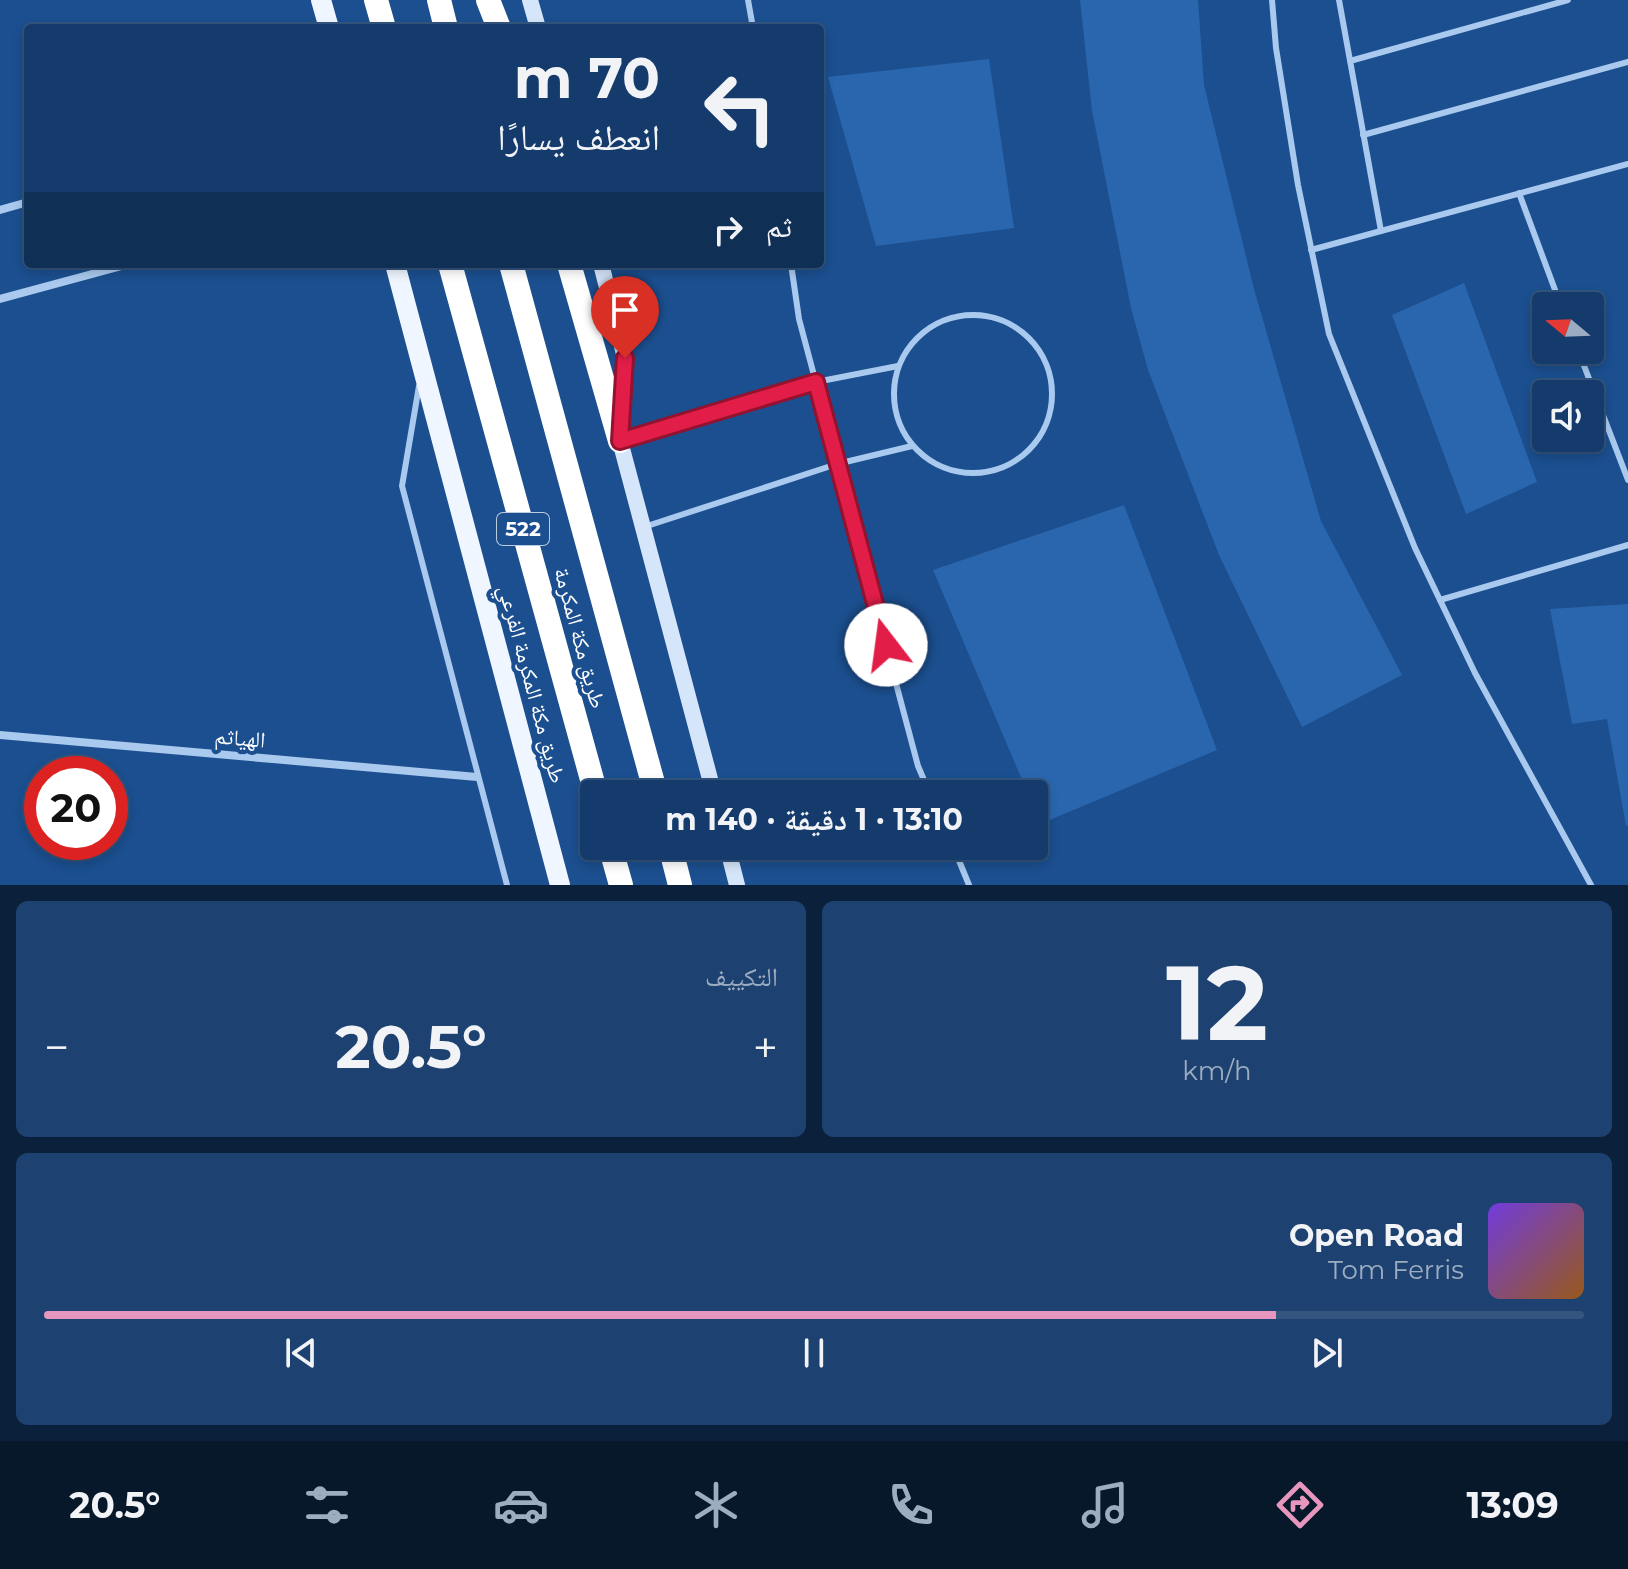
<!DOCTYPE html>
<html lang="ar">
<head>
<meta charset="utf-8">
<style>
	body { margin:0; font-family:Montserrat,"Noto Naskh Arabic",sans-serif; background:#1d4271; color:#f1f3f6; direction:rtl; height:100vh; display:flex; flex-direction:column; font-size:30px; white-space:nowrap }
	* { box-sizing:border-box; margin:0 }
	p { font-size:26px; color:#9dadc1 }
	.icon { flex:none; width:44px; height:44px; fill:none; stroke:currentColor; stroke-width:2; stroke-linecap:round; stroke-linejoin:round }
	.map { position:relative; height:885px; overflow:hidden; direction:ltr }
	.details { display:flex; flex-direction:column; gap:16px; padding:16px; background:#0b203b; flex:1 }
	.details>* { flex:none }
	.banner { position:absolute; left:24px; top:24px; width:800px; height:244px; border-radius:8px; box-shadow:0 4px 12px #0003,0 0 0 2px #33557e; direction:rtl; background:#143b6b; color:#f1f3f6; overflow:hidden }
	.needle { width:52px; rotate:289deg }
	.fabs { position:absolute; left:1532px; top:292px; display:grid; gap:16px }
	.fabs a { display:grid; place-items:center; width:72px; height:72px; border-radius:8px; background:#143b6b; box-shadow:0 4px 12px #0003,0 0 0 2px #33557e; font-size:40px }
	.speed { position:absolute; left:24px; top:756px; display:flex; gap:16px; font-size:40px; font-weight:700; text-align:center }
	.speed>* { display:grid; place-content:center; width:104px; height:104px; border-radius:50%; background:#143b6b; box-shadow:0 4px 12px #0003,0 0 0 2px #33557e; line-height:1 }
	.speed .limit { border:12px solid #d22; background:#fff; color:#111 }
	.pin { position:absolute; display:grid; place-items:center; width:68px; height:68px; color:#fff; margin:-82px -34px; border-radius:50% 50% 50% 0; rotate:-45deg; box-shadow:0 0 8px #0007 }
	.pin .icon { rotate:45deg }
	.me { position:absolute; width:88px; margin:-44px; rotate:345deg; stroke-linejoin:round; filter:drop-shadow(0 0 6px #0008) }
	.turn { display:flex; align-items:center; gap:28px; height:168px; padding:0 32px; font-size:36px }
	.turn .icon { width:104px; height:104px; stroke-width:2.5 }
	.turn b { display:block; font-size:56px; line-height:68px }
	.then { display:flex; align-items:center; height:76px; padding:0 32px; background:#0003; gap:16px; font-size:30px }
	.big { font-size:60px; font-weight:700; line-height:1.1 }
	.details .tile { flex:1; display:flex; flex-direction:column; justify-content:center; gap:12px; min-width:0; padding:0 28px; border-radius:12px; background:#1d4271 }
	.details .dial { align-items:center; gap:0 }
	.dial b { font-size:104px; line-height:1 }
	.song { display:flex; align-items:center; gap:24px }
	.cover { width:96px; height:96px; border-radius:12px; background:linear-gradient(135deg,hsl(260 70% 55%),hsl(30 70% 35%)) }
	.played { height:8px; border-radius:4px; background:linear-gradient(90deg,#e797bd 80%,#33557e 80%) }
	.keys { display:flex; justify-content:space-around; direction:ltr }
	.heat { display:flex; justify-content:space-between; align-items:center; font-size:44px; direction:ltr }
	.details .tiles { flex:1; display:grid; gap:16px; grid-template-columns:1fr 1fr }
	.tile:last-child { grid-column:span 2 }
	.trip { position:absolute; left:580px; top:780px; width:468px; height:80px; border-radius:8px; background:#143b6b; box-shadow:0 4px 12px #0003,0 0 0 2px #33557e; font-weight:700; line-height:80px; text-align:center; direction:rtl }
	.tabs { display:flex; height:128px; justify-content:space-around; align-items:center; background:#08182b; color:#9dadc1 }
	.tabs .icon { width:56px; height:56px }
	.tabs .active { color:#e797bd }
	.tabs b { font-size:36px; color:#f1f3f6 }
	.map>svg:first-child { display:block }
	.building { fill:#2a66ad }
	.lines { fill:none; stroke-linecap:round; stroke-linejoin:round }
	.lane { stroke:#a9c9ee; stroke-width:6 }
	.street { stroke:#a9c9ee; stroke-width:8 }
	.secondary { stroke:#d6e6fa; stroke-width:16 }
	.primary { stroke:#f0f6ff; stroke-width:20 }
	.highway { stroke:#fff; stroke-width:24 }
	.route-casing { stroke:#92132f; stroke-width:20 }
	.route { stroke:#e11d48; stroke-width:14 }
	.labels { text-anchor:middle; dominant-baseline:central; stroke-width:8; stroke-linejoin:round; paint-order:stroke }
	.shield { fill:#1b4f8f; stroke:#bbcadd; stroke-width:2 }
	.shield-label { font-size:20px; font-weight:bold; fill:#fff }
	.street-label { font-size:22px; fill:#fff; stroke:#1b4f8f }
</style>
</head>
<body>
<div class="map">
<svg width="1628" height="885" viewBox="0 0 1628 885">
	<rect width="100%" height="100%" fill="#1b4f8f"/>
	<g class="building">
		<polygon points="1080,0 1198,0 1204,85 1254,289 1321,521 1402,675 1302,727 1219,555 1148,370 1131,308 1092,111"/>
		<polygon points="989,59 1014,228 876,246 828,77"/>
		<polygon points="1464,283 1537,482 1466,514 1392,315"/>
		<polygon points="1124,505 1217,750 1040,824 1034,809 1034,794 1028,794 933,570"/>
		<polygon points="1628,604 1628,826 1626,826 1607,719 1572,724 1550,609"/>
	</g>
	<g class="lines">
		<g class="lane">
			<polyline points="748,0 753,28"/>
			<polyline points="1272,0 1276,48 1298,185 1329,334 1415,548 1475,673 1591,885"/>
			<polyline points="1339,0 1381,231"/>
			<polyline points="1350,61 1568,0"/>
			<polyline points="1363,135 1628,62"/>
			<polyline points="1519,193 1561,306"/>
			<polyline points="1311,250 1628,164"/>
			<polyline points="791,264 799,319 918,766 930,794"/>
			<circle cx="973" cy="394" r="79"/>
			<polyline points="1578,350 1628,480"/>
			<polyline points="419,386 402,486 507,885"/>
			<polyline points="627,439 816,382 898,366"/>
			<polyline points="644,527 837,464 912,446"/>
			<polyline points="1440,600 1628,545"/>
			<polyline points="953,846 969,885"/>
		</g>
		<g class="street">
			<polyline points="0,210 28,202"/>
			<polyline points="0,299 129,264"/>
			<polyline points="0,735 477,777"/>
		</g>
		<g class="secondary">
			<polyline points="530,0 538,28"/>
			<polyline points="601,264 625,358 620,441 714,794"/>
			<polyline points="727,846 737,885"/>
		</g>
		<g class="primary">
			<polyline points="321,0 329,28"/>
			<polyline points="395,264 560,885"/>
		</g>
		<g class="highway">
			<polyline points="376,0 384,28"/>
			<polyline points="439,0 446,28"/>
			<polyline points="488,0 499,28"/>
			<polyline points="450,264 596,794"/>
			<polyline points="511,264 656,794"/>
			<polyline points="569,264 620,441"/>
			<polyline points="610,846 621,885"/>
			<polyline points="670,846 680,885"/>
		</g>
	</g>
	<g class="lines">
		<defs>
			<polyline id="route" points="625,358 620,441 816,382 886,645"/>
		</defs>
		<use href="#route" class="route-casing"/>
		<use href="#route" class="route"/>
	</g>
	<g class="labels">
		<rect class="shield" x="497" y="513" width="52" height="32" rx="6"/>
		<g class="shield-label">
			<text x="523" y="529">522</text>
		</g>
		<g class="street-label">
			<text transform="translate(580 638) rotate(75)">طريق مكة المكرمة</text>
			<text transform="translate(532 684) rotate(75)">طريق مكة المكرمة الفرعي</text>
			<text transform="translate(240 738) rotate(5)">الهياثم</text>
		</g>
	</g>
</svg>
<div class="fabs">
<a><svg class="needle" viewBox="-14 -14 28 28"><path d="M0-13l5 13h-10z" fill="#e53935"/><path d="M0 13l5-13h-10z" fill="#9dadc1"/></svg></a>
<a><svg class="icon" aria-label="sound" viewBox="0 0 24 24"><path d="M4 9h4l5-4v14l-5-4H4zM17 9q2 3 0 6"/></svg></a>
</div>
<div class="speed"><div class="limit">20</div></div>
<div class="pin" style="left:625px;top:358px;background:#d93025"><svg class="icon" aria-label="arrive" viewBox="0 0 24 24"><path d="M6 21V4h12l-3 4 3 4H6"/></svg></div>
<svg class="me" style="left:886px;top:645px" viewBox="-20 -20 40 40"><circle r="19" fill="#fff"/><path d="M0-13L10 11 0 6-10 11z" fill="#e11d48"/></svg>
<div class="trip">13:10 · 1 دقيقة · 140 m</div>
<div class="banner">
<div class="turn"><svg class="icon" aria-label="left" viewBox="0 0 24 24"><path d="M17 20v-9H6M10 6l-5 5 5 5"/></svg><div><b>70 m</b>انعطف يسارًا</div></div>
<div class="then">ثم<svg class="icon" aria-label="right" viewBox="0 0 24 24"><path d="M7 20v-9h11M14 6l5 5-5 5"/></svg></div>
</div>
</div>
<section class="details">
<div class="tiles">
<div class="tile dial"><b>12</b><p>km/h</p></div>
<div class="tile"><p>التكييف</p>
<div class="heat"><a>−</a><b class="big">20.5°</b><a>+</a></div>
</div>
<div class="tile">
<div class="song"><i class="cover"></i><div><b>Open Road</b><p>Tom Ferris</p></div></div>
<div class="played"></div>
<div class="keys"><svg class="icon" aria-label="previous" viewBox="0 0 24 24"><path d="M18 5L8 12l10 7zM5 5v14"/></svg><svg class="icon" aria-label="pause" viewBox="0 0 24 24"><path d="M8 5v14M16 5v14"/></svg><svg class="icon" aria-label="next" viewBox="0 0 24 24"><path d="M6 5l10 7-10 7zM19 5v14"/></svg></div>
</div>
</div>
</section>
<nav class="tabs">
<b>13:09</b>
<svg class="icon active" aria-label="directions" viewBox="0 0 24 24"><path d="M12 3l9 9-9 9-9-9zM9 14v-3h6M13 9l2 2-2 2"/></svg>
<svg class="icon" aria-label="music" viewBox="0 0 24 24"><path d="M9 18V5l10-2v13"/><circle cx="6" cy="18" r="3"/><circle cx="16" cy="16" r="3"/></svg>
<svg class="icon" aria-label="phone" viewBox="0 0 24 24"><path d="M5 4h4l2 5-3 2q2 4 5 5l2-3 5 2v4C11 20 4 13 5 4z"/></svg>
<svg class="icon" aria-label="climate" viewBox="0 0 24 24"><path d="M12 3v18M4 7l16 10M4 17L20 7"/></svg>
<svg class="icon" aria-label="car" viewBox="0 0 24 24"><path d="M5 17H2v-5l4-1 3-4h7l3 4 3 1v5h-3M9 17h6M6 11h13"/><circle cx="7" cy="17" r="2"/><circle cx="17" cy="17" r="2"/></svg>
<svg class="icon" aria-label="filters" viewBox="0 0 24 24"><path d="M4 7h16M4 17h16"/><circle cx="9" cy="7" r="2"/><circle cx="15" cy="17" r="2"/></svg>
<b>20.5°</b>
</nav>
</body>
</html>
